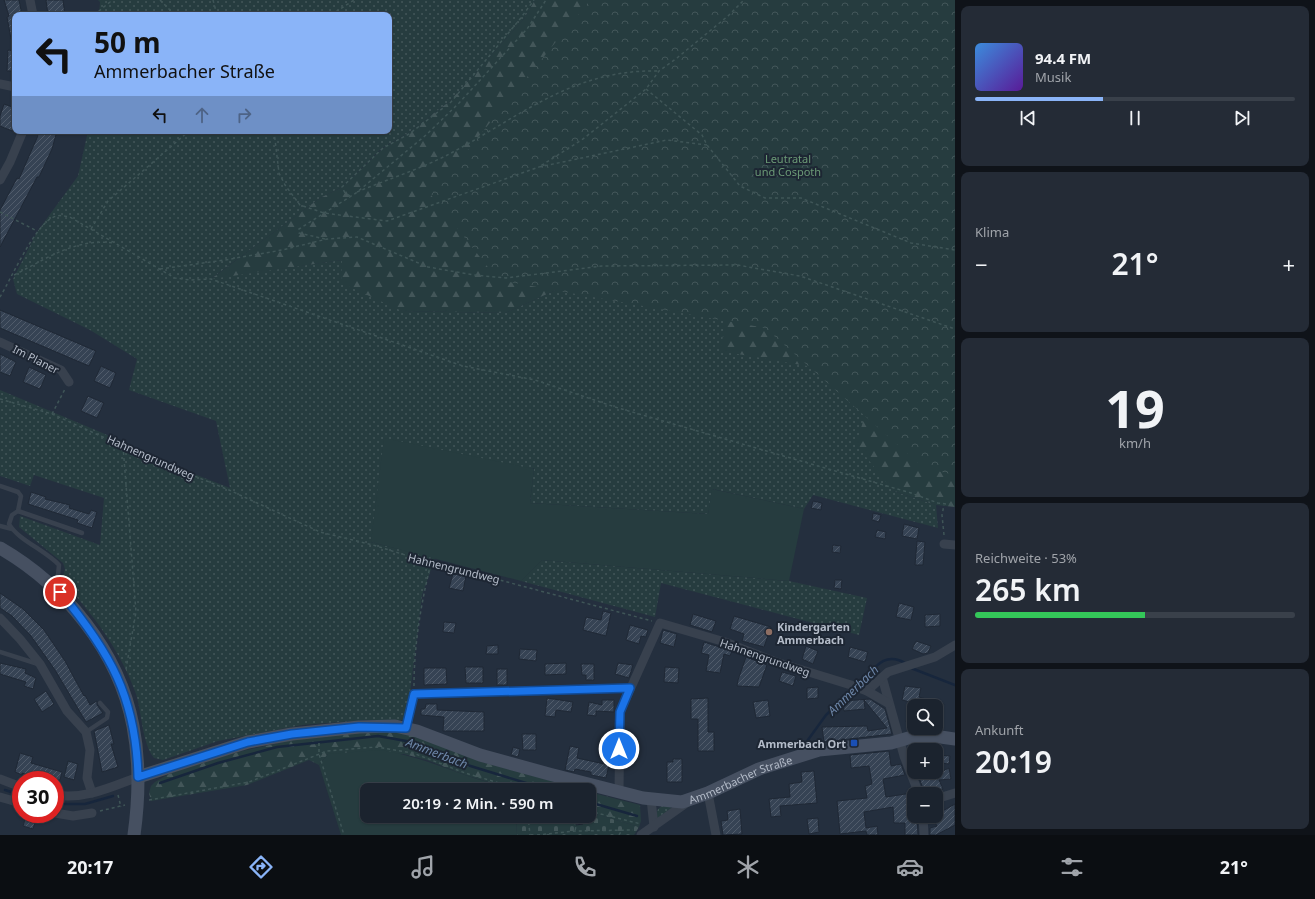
<!DOCTYPE html>
<html lang="de">
<head>
<meta charset="utf-8">
<style>
	body { margin:0; font-family:"Noto Sans",sans-serif; background:#242b36; color:#f1f3f6; height:100vh; display:flex; flex-direction:column; font-size:15px; white-space:nowrap }
	* { box-sizing:border-box; margin:0 }
	p { font-size:13px; color:#a0a4aa }
	.icon { flex:none; width:22px; height:22px; fill:none; stroke:currentColor; stroke-width:2; stroke-linecap:round; stroke-linejoin:round }
	.map { position:relative; flex:1; overflow:hidden }
	.drawer { display:flex; flex-direction:column; gap:6px; padding:6px; background:#0f1319; width:360px }
	.drawer>* { flex:none }
	.banner { position:absolute; left:12px; top:12px; width:380px; height:122px; border-radius:8px; box-shadow:0 1px 3px #0004,0 0 0 1px #39404a; background:#8ab4f8; color:#111; overflow:hidden }
	.tools { position:absolute; left:907px; top:699px; display:grid; gap:8px }
	.tools a { display:grid; place-items:center; width:36px; height:36px; border-radius:8px; background:#1b232e; box-shadow:0 1px 3px #0004,0 0 0 1px #39404a; font-size:20px }
	.speed { position:absolute; left:12px; top:771px; display:flex; gap:8px; font-size:20px; font-weight:700; text-align:center }
	.speed>* { display:grid; place-content:center; width:52px; height:52px; border-radius:50%; background:#1b232e; box-shadow:0 1px 3px #0004,0 0 0 1px #39404a; line-height:1 }
	.speed .limit { border:6px solid #d22; background:#fff; color:#111 }
	.pin { position:absolute; display:grid; place-items:center; width:34px; height:34px; color:#fff; margin:-17px; border:2px solid #fff; border-radius:50%; box-shadow:0 1px 4px #0007 }
	.me { position:absolute; width:44px; margin:-22px; rotate:0deg; stroke-linejoin:round; filter:drop-shadow(0 0 3px #0008) }
	.turn { display:flex; align-items:center; gap:14px; height:84px; padding:0 16px; font-size:18px }
	.turn .icon { width:52px; height:52px; stroke-width:2.5 }
	.turn b { display:block; font-size:28px; line-height:34px }
	.lanes { display:flex; align-items:center; height:38px; padding:0 16px; background:#0003; justify-content:center; gap:20px; direction:ltr }
	.lanes .off { opacity:.35 }
	.big { font-size:30px; font-weight:600; line-height:1.1 }
	.drawer .widget { flex:1; display:flex; flex-direction:column; justify-content:center; gap:6px; min-width:0; padding:0 14px; border-radius:8px; background:#242b36 }
	.drawer .dial { align-items:center; gap:0 }
	.dial b { font-size:52px; line-height:1 }
	.song { display:flex; align-items:center; gap:12px }
	.cover { width:48px; height:48px; border-radius:6px; background:linear-gradient(135deg,hsl(210 70% 55%),hsl(270 70% 35%)) }
	.played { height:4px; border-radius:2px; background:linear-gradient(90deg,#8ab4f8 40%,#39404a 40%) }
	.keys { display:flex; justify-content:space-around; direction:ltr }
	.heat { display:flex; justify-content:space-between; align-items:center; font-size:22px; direction:ltr }
	.charge { height:6px; border-radius:3px; background:linear-gradient(90deg,#34c759 53%,#39404a 0) }
	.trip { position:absolute; left:360px; top:783px; width:236px; height:40px; border-radius:8px; background:#1b232e; box-shadow:0 1px 3px #0004,0 0 0 1px #39404a; font-weight:600; line-height:40px; text-align:center }
	.dock { display:flex; height:64px; justify-content:space-around; align-items:center; background:#0b0e12; color:#a0a4aa }
	.dock .icon { width:28px; height:28px }
	.dock .selected { color:#8ab4f8 }
	.dock b { font-size:18px; color:#f1f3f6 }
	main { display:flex; flex:1; min-height:0 }
	.map>svg:first-child { display:block }
	.grass { fill:url(#grass-dots) }
	.forest { fill:url(#forest-firs) }
	.cemetery { fill:url(#cemetery-stones) }
	.park { fill:url(#park-crowns) }
	.garden { fill:#263c3f }
	.lines { fill:none; stroke-linecap:round; stroke-linejoin:round }
	.stream { stroke:#17263c; stroke-width:2.5 }
	.building { fill:url(#building-hatch); stroke:#1f2835 }
	.path { stroke:#3f5557; stroke-width:1.5; stroke-dasharray:3 3; stroke-linecap:butt }
	.lane { stroke:#38414e; stroke-width:4.5 }
	.street { stroke:#38414e; stroke-width:9 }
	.secondary { stroke:#465061; stroke-width:13 }
	.route-casing { stroke:#114b97; stroke-width:10 }
	.route { stroke:#1a73e8; stroke-width:7 }
	.education-dot { fill:#8d6e63; stroke:#1d2633; stroke-width:1.5 }
	.transit-dot { fill:#1a4fb4; stroke:#1d2633; stroke-width:1.5 }
	.labels { text-anchor:middle; dominant-baseline:central; stroke-width:4; stroke-linejoin:round; paint-order:stroke }
	.park-label { font-size:11px; fill:#6b9a76; stroke:#1d2633 }
	.street-label { font-size:11px; fill:#b4bcc9; stroke:#1d2633 }
	.poi-label { font-size:11px; font-weight:bold; fill:#b4bcc9; stroke:#1d2633; text-anchor:start }
	.water-label { font-size:12px; font-style:italic; fill:#6d86a8; stroke:#1d2633 }
</style>
</head>
<body>
<main>
<div class="map">
<svg width="955" height="835" viewBox="0 0 955 835">
	<defs>
		<pattern id="grass-dots" width="8" height="8" patternUnits="userSpaceOnUse"><rect width="8" height="8" fill="#263c3f"/><path d="M2 2h.1M6 6h.1" fill="none" stroke="#435659" stroke-width="1.8" stroke-linecap="round"/></pattern>
		<pattern id="forest-firs" width="22" height="20" patternUnits="userSpaceOnUse"><rect width="22" height="20" fill="#263c3f"/><path d="M5 1l3.5 6h-7zM16 11l3.5 6h-7z" fill="#435659"/></pattern>
		<pattern id="cemetery-stones" width="16" height="16" patternUnits="userSpaceOnUse"><rect width="16" height="16" fill="#263c3f"/><path d="M2 7V4a2 2 0 0 1 4 0v3zM10 15v-3a2 2 0 0 1 4 0v3z" fill="#435659"/></pattern>
		<pattern id="park-crowns" width="20" height="18" patternUnits="userSpaceOnUse"><rect width="20" height="18" fill="#263c3f"/><path d="M2 6a3 3 0 1 1 6 0M12 15a3 3 0 1 1 6 0" fill="none" stroke="#435659"/></pattern>
		<pattern id="building-hatch" width="6" height="6" patternUnits="userSpaceOnUse"><rect width="6" height="6" fill="#364354"/><path d="M-1 1l2-2M0 6l6-6M5 7l2-2" fill="none" stroke="#515c6b"/></pattern>
	</defs>
	<rect width="100%" height="100%" fill="#242f3e"/>
	<g class="grass">
		<path d="M 98,0 L 535,0 L 524,19 L 450,101 L 408,133 L 382,148 L 342,187 L 320,198 L 212,278 L 342,260 L 402,311 L 505,313 L 602,269 L 860,375 L 893,491 L 936,505 L 938,528 L 813,495 L 804,509 L 713,489 L 708,514 L 530,503 L 534,468 L 371,542 L 435,558 L 422,595 L 410,693 L 404,720 L 366,720 L 302,725 L 218,741 L 163,760 L 154,758 C 142,743 142,713 136,694 C 120,649 93,615 62,580 L 65,569 L 63,563 L 19,527 L 20,516 L 100,545 L 104,498 L 34,475 L 30,486 L 0,476 L 0,390 L 105,434 L 148,456 L 230,488 L 216,421 L 129,390 L 137,359 L 90,330 L 17,294 L 13,279 L 37,232 L 78,176 L 88,131 L 389,131 L 389,15 L 99,15 L 100,2 Z"/>
		<polygon points="542,560 789,581 867,598 859,635 661,583 655,617 521,581"/>
		<polygon points="663,805 672,808 658,818 656,815 658,809"/>
	</g>
	<g class="forest">
		<polygon points="535,0 955,0 860,375 720,351 736,269 602,269 505,313 402,311 341,283 342,260 211,279 320,198 342,187 383,148 408,133 450,101 524,19"/>
		<polygon points="873,390 955,407 955,507 936,505 893,491 856,444"/>
		<polygon points="368,731 406,731 479,761 583,790 515,790 465,775 427,760 404,754 328,754 319,765 309,760 247,785 151,801 149,793 151,786 155,782 169,774 238,752 305,737"/>
		<polygon points="589,792 640,805 641,821 639,827 589,812"/>
	</g>
	<polygon class="cemetery" points="589,812 639,827 634,835 517,835 516,816 589,816"/>
	<polygon class="park" points="590,0 955,0 955,475 924,468 765,328 498,280 431,195"/>
	<g class="garden">
		<polygon points="384,438 534,469 530,503 708,514 712,489 804,509 789,581 542,560 521,581 371,542"/>
		<path d="M 380,750 C 411,755 435,764 465,775 C 481,781 498,784 514,790 L 367,790 L 367,816 L 516,816 L 517,835 L 341,835 L 319,765 L 328,754 Z"/>
	</g>
	<g class="lines">
		<g class="stream">
			<polyline points="911,668 955,685"/>
			<path d="M 858,685 C 873,671 883,650 905,663"/>
			<polyline points="805,744 826,715 854,688"/>
			<polyline points="160,783 218,763 277,747 378,736 412,742 464,764 549,790"/>
			<polyline points="5,790 21,795"/>
			<polyline points="589,802 637,816"/>
			<polyline points="55,804 85,804 113,796"/>
		</g>
	</g>
	<g class="building">
		<polygon points="4,0 19,0 22,15 15,15 15,38 11,39 7,17 9,16"/>
		<polygon points="46,0 63,0 65,15 48,15"/>
		<polygon points="8,50 15,51 15,71 7,71"/>
		<polygon points="4,104 15,108 15,122 12,131 0,126 0,116"/>
		<polygon points="40,131 57,131 52,149 39,177 37,177 0,247 0,210 17,178 19,179"/>
		<polygon points="0,310 96,351 89,366 0,328"/>
		<polygon points="0,354 16,362 10,376 0,372"/>
		<polygon points="101,366 116,373 110,388 94,381"/>
		<polygon points="29,367 46,375 40,389 23,382"/>
		<polygon points="88,396 104,403 97,418 81,411"/>
		<polygon points="31,492 46,497 45,499 70,505 69,508 89,514 91,510 97,512 92,528 77,523 78,520 28,504"/>
		<polygon points="813,501 822,503 821,510 811,508"/>
		<polygon points="873,513 881,515 879,522 872,520"/>
		<polygon points="904,524 919,528 917,539 902,536"/>
		<polygon points="877,530 886,532 885,539 875,537"/>
		<polygon points="917,541 925,542 923,565 915,565"/>
		<polygon points="833,545 841,546 840,553 832,552"/>
		<polygon points="453,574 466,576 463,591 449,588"/>
		<polygon points="835,580 842,580 841,589 834,588"/>
		<polygon points="0,593 23,609 44,630 65,661 84,696 85,695 90,705 97,701 97,705 103,713 86,722 55,670 31,636 12,616 0,608"/>
		<polygon points="899,603 914,607 911,620 896,617"/>
		<polygon points="603,611 611,613 606,636 583,630 586,617 601,620"/>
		<polygon points="693,614 716,621 712,632 690,625"/>
		<polygon points="940,614 940,626 925,627 925,615"/>
		<polygon points="734,616 771,627 764,647 742,641 744,634 730,629"/>
		<polygon points="444,622 456,623 454,633 443,632"/>
		<polygon points="630,625 648,630 646,637 641,636 639,644 626,640"/>
		<polygon points="663,630 677,634 674,647 660,643"/>
		<polygon points="916,641 931,646 928,653 923,654 912,649"/>
		<polygon points="704,642 732,651 730,656 724,654 720,673 706,671 709,655 701,653"/>
		<polygon points="498,645 498,654 486,654 487,646"/>
		<polygon points="806,646 818,651 813,664 802,659"/>
		<polygon points="850,647 868,652 865,662 848,657"/>
		<polygon points="520,649 537,650 536,661 519,659"/>
		<polygon points="746,657 767,665 759,687 737,686 738,680"/>
		<polygon points="0,663 26,669 25,673 36,678 33,689 24,686 26,682 0,674"/>
		<polygon points="566,663 566,674 545,675 545,664"/>
		<polygon points="618,663 633,665 629,678 615,674"/>
		<polygon points="581,664 594,664 594,680 586,680 586,675 582,675"/>
		<polygon points="465,667 483,667 483,683 466,683"/>
		<polygon points="665,667 679,668 678,683 664,682"/>
		<polygon points="424,668 446,668 447,684 424,685"/>
		<rect x="497" y="669" width="10" height="16"/>
		<polygon points="782,672 796,676 793,686 779,681"/>
		<polygon points="905,686 921,688 919,697 944,704 943,706 914,706 914,724 906,722 910,702 902,700"/>
		<polygon points="818,687 818,698 807,699 807,688"/>
		<polygon points="46,691 54,704 42,712 34,699"/>
		<polygon points="547,698 573,702 571,712 556,710 555,717 545,716"/>
		<polygon points="708,698 708,732 714,732 714,751 698,751 698,719 691,719 691,699"/>
		<polygon points="870,699 885,709 892,734 824,742 822,727 867,726 868,731 887,728 864,700 865,709 844,711 843,701"/>
		<polygon points="602,700 614,700 614,712 596,711 596,716 587,715 589,702 602,705"/>
		<polygon points="768,700 770,716 756,718 753,702"/>
		<polygon points="426,704 437,704 437,710 484,712 484,731 443,731 444,717 421,715 421,709 425,709"/>
		<polygon points="109,725 114,744 111,744 118,767 102,772 94,731"/>
		<polygon points="522,734 536,734 536,750 523,750"/>
		<polygon points="934,744 934,750 914,750 914,765 908,747"/>
		<polygon points="570,746 579,748 577,758 609,765 606,778 591,775 591,772 575,769 574,772 565,770"/>
		<polygon points="513,747 520,749 518,757 511,755"/>
		<polygon points="889,751 891,766 901,764 905,775 883,779 886,797 912,793 914,797 914,816 917,816 918,835 905,835 905,823 894,823 893,807 864,812 866,828 877,826 878,835 867,835 866,831 840,834 837,801 867,798 865,786 872,784 869,766 851,768 850,755"/>
		<polygon points="20,753 33,757 31,763 62,772 60,780 46,780 22,773 22,775 15,772"/>
		<polygon points="939,755 950,756 949,764 941,763"/>
		<polygon points="673,759 682,759 682,782 667,782 667,762 673,762"/>
		<polygon points="68,761 78,764 74,780 64,777"/>
		<polygon points="949,768 951,779 939,780 943,789 932,794 925,794 917,772 926,772 929,778"/>
		<polygon points="814,771 817,803 780,806 781,816 771,817 769,799 790,797 789,784 802,782 801,772"/>
		<polygon points="955,804 955,825 936,835 930,835 930,828 937,826 932,817"/>
		<polygon points="740,809 742,834 723,835 721,821 728,820 727,811"/>
		<polygon points="26,816 36,819 33,829 23,826"/>
		<polygon points="575,816 582,816 583,824 576,825"/>
		<polygon points="818,818 819,832 809,834 807,819"/>
	</g>
	<g class="lines">
		<g class="path">
			<polyline points="160,0 175,15"/>
			<polyline points="213,0 217,15"/>
			<polyline points="94,15 110,2 108,0"/>
			<polyline points="331,15 354,0"/>
			<polyline points="646,89 702,135 707,145 740,186 765,198 801,198 911,243 955,250"/>
			<polyline points="274,131 279,173 285,185 300,205 324,213 387,221 539,167"/>
			<polyline points="707,145 667,140 539,167 583,139 646,89 659,71 677,58 728,16 744,0"/>
			<path d="M 357,192 C 388,179 424,168 453,152 C 522,115 575,69 658,71"/>
			<polyline points="350,196 345,193 342,187 383,148 409,134 451,102 520,19 534,0"/>
			<polyline points="0,212 37,231"/>
			<polyline points="91,229 108,201 189,131"/>
			<polyline points="325,239 299,233 299,229 356,193 426,135 459,103 527,29 546,0"/>
			<polyline points="160,269 225,260 282,250 327,239 357,237 428,267 474,275 506,278 602,266 737,265 800,276 955,329"/>
			<path d="M 14,275 C 48,258 75,238 115,243"/>
			<path d="M 0,297 C 12,277 34,227 52,218 C 58,214 64,216 70,217 L 175,278 L 190,280 L 211,279 L 463,366 L 535,380 L 615,407 L 911,493 L 938,503 L 955,505"/>
			<polyline points="0,399 52,414 147,457 229,490 320,532 373,545 431,563 496,579 652,621"/>
			<polyline points="52,414 65,389"/>
			<polyline points="123,446 136,612 126,669"/>
			<polyline points="944,535 942,515 944,505"/>
			<path d="M 414,686 C 414,645 421,603 431,563"/>
			<polyline points="319,743 319,754 323,767 344,835"/>
			<polyline points="118,795 121,807"/>
			<polyline points="149,800 249,782 327,751 377,747 413,753 465,773 523,790"/>
			<polyline points="100,811 125,805"/>
			<polyline points="589,811 641,824"/>
			<polyline points="528,816 530,835"/>
			<polyline points="572,816 576,826 575,831"/>
			<polyline points="537,835 575,831 633,830"/>
			<polyline points="619,835 622,830"/>
		</g>
		<g class="lane">
			<polyline points="0,486 18,492 21,496 18,511"/>
			<polyline points="0,526 12,529"/>
			<path d="M 52,586 L 58,575 L 59,565 C 45,550 18,540 9,524 L 12,515 L 18,511 L 82,533"/>
			<polyline points="0,652 38,664"/>
			<polyline points="86,732 107,718 108,712 100,703"/>
		</g>
		<g class="street">
			<polyline points="30,0 33,15"/>
			<polyline points="0,84 15,87"/>
			<polyline points="0,180 10,162 23,131"/>
			<polyline points="0,342 61,370 69,382"/>
			<polyline points="944,544 955,545"/>
			<polyline points="0,618 20,639 40,664 67,711 86,732 90,750 87,778 92,793"/>
			<polyline points="882,677 904,756 919,794"/>
			<polyline points="867,691 888,672 935,657 955,645"/>
			<polyline points="406,728 414,694 630,688"/>
			<polyline points="0,779 21,787"/>
			<polyline points="619,792 620,712 660,623 725,642 776,662 851,685 867,691 888,703"/>
			<polyline points="708,793 716,835"/>
			<path d="M 55,795 C 84,800 111,787 138,777"/>
			<polyline points="0,797 21,803"/>
			<polyline points="651,799 654,827"/>
			<polyline points="936,799 955,793"/>
			<polyline points="55,813 73,816 92,813"/>
			<polyline points="923,816 924,835"/>
			<polyline points="641,835 689,801"/>
		</g>
		<g class="secondary">
			<path d="M 0,548 C 64,585 119,651 133,726 C 140,762 139,799 134,835"/>
			<path id="s1" d="M 138,777 L 248,742 L 292,734 L 359,727 L 395,726 L 417,731 L 480,755 L 549,774 L 643,798 L 682,802 L 708,793 L 759,769 L 819,750 L 891,743 L 912,737 L 934,736 L 955,739"/>
		</g>
	</g>
	<g class="lines">
		<defs>
			<path id="route" d="M 60,592 C 110,652 136,697 138,777 L 248,742 L 292,734 L 359,727 L 406,728 L 414,694 L 630,688 L 620,712 L 619,749"/>
		</defs>
		<use href="#route" class="route-casing"/>
		<use href="#route" class="route"/>
	</g>
	<circle class="education-dot" cx="769" cy="632" r="4"/>
	<rect class="transit-dot" x="850" y="739" width="8" height="8" rx="2"/>
	<g class="labels">
		<g class="park-label">
			<text x="788" y="158">Leutratal<tspan x="788" dy="13">und Cospoth</tspan></text>
		</g>
		<g class="street-label">
			<text transform="translate(36 359) rotate(27)">Im Planer</text>
			<text transform="translate(151 457) rotate(24)">Hahnengrundweg</text>
			<text transform="translate(454 568) rotate(14)">Hahnengrundweg</text>
			<text transform="translate(765 657) rotate(19)">Hahnengrundweg</text>
			<text stroke="none"><textPath href="#s1" startOffset="624">Ammerbacher Straße</textPath></text>
		</g>
		<g class="poi-label">
			<text x="777" y="626">Kindergarten<tspan x="777" dy="13">Ammerbach</tspan></text>
			<text x="846" y="743" text-anchor="end">Ammerbach Ort</text>
		</g>
		<g class="water-label">
			<text transform="translate(853 690) rotate(-44)">Ammerbach</text>
			<text transform="translate(437 753) rotate(21)">Ammerbach</text>
		</g>
	</g>
</svg>
<div class="tools">
<a><svg class="icon" aria-label="search" viewBox="0 0 24 24"><circle cx="10" cy="10" r="6"/><path d="M15 15l6 6"/></svg></a>
<a>+</a>
<a>−</a>
</div>
<div class="speed"><div class="limit">30</div></div>
<div class="pin" style="left:60px;top:592px;background:#d93025"><svg class="icon" aria-label="arrive" viewBox="0 0 24 24"><path d="M6 21V4h12l-3 4 3 4H6"/></svg></div>
<svg class="me" style="left:619px;top:749px" viewBox="-20 -20 40 40"><circle r="17" fill="#1a73e8" stroke="#fff" stroke-width="3"/><path d="M0-11L8 9 0 5-8 9z" fill="#fff"/></svg>
<div class="trip">20:19 · 2 Min. · 590 m</div>
<div class="banner">
<div class="turn"><svg class="icon" aria-label="left" viewBox="0 0 24 24"><path d="M17 20v-9H6M10 6l-5 5 5 5"/></svg><div><b>50 m</b>Ammerbacher Straße</div></div>
<div class="lanes"><svg class="icon" aria-label="left" viewBox="0 0 24 24"><path d="M17 20v-9H6M10 6l-5 5 5 5"/></svg><svg class="icon off" aria-label="ahead" viewBox="0 0 24 24"><path d="M12 20V5M6 11l6-6 6 6"/></svg><svg class="icon off" aria-label="right" viewBox="0 0 24 24"><path d="M7 20v-9h11M14 6l5 5-5 5"/></svg></div>
</div>
</div>
<section class="drawer">
<div class="widget">
<div class="song"><i class="cover"></i><div><b>94.4 FM</b><p>Musik</p></div></div>
<div class="played"></div>
<div class="keys"><svg class="icon" aria-label="previous" viewBox="0 0 24 24"><path d="M18 5L8 12l10 7zM5 5v14"/></svg><svg class="icon" aria-label="pause" viewBox="0 0 24 24"><path d="M8 5v14M16 5v14"/></svg><svg class="icon" aria-label="next" viewBox="0 0 24 24"><path d="M6 5l10 7-10 7zM19 5v14"/></svg></div>
</div>
<div class="widget"><p>Klima</p>
<div class="heat"><a>−</a><b class="big">21°</b><a>+</a></div>
</div>
<div class="widget dial"><b>19</b><p>km/h</p></div>
<div class="widget"><p>Reichweite · 53%</p><b class="big">265 km</b><div class="charge"></div></div>
<div class="widget"><p>Ankunft</p><b class="big">20:19</b></div>
</section>
</main>
<nav class="dock">
<b>20:17</b>
<svg class="icon selected" aria-label="directions" viewBox="0 0 24 24"><path d="M12 3l9 9-9 9-9-9zM9 14v-3h6M13 9l2 2-2 2"/></svg>
<svg class="icon" aria-label="music" viewBox="0 0 24 24"><path d="M9 18V5l10-2v13"/><circle cx="6" cy="18" r="3"/><circle cx="16" cy="16" r="3"/></svg>
<svg class="icon" aria-label="phone" viewBox="0 0 24 24"><path d="M5 4h4l2 5-3 2q2 4 5 5l2-3 5 2v4C11 20 4 13 5 4z"/></svg>
<svg class="icon" aria-label="climate" viewBox="0 0 24 24"><path d="M12 3v18M4 7l16 10M4 17L20 7"/></svg>
<svg class="icon" aria-label="car" viewBox="0 0 24 24"><path d="M5 17H2v-5l4-1 3-4h7l3 4 3 1v5h-3M9 17h6M6 11h13"/><circle cx="7" cy="17" r="2"/><circle cx="17" cy="17" r="2"/></svg>
<svg class="icon" aria-label="filters" viewBox="0 0 24 24"><path d="M4 7h16M4 17h16"/><circle cx="9" cy="7" r="2"/><circle cx="15" cy="17" r="2"/></svg>
<b>21°</b>
</nav>
</body>
</html>
